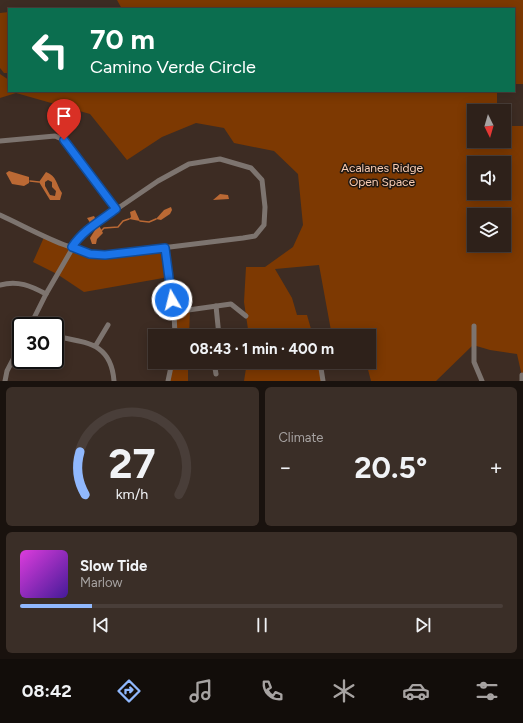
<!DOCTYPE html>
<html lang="en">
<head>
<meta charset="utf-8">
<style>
	body { margin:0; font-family:Figtree,sans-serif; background:#3a2e27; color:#f1f3f6; height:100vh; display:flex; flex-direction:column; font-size:15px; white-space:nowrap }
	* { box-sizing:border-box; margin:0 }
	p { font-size:13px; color:#a7a3a2 }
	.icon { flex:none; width:22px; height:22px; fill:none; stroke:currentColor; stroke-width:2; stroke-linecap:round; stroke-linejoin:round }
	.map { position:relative; height:381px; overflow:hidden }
	.panel { display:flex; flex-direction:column; gap:6px; padding:6px; background:#19120e; flex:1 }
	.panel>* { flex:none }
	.top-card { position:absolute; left:8px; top:8px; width:507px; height:84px; border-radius:0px; box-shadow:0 2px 10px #0003,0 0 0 1px #493e39; background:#0b6e4f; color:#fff; overflow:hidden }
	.needle { width:26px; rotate:175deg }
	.buttons { position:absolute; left:467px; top:104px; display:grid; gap:8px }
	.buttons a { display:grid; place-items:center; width:44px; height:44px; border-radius:0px; background:#2e211a; box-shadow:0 2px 10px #0003,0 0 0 1px #493e39; font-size:20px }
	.speed { position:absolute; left:12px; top:317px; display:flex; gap:8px; font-size:20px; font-weight:700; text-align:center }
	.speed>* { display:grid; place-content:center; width:52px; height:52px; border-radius:50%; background:#2e211a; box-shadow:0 2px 10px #0003,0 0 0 1px #493e39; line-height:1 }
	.speed .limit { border:2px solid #111; border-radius:6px; background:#fff; color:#111 }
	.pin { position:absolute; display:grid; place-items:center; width:34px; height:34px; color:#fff; margin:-41px -17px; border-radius:50% 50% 50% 0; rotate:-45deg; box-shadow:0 0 4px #0007 }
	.pin .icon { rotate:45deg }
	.me { position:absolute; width:44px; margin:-22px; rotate:352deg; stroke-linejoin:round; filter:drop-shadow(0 0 3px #0008) }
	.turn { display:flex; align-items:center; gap:14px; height:84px; padding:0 16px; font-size:18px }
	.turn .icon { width:52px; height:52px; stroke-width:2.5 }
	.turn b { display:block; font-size:28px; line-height:34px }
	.big { font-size:30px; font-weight:700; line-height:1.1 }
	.panel .widget { flex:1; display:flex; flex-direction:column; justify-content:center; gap:6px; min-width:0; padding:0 14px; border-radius:6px; background:#3a2e27 }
	.panel .dial { align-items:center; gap:0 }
	.dial svg { height:104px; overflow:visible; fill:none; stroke:#493e39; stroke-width:7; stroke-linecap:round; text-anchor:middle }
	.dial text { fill:#f1f3f6; stroke:none }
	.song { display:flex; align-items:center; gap:12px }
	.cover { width:48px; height:48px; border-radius:6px; background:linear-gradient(135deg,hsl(300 70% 55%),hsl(260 70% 35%)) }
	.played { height:4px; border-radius:2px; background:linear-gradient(90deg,#90b8fd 15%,#493e39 15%) }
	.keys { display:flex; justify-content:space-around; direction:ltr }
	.heat { display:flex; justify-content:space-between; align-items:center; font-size:22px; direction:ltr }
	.panel .tiles { flex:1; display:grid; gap:6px; grid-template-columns:1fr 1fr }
	.widget:last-child { grid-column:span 2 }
	.trip { position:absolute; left:148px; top:329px; width:228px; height:40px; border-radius:0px; background:#2e211a; box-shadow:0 2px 10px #0003,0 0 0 1px #493e39; font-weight:700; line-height:40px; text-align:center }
	.tab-bar { display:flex; height:64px; justify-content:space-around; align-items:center; background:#120d0a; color:#a7a3a2 }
	.tab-bar .icon { width:28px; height:28px }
	.tab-bar .on { color:#90b8fd }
	.tab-bar b { font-size:18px; color:#f1f3f6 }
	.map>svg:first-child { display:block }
	.green { fill:#7d3902; fill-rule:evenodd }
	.water { fill:#bb6934; fill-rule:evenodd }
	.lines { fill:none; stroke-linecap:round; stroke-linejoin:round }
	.stream { stroke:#bb6934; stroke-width:1.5 }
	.minor { stroke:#7d746f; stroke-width:5 }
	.route-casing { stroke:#114b97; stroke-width:10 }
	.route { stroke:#1a73e8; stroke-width:7 }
	.labels { text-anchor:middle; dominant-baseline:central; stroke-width:3; stroke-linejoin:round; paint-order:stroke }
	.park-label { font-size:12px; fill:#facdb3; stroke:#1e1712 }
</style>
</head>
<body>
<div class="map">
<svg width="523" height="381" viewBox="0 0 523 381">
	<rect width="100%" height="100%" fill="#3d2c23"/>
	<g class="green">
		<polygon points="117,0 523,0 523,84 514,84 514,9 122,9"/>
		<polygon points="9,12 9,73 4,73 0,68 0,13"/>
		<path d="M 0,74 L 9,80 L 9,91 L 497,91 L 497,111 L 474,111 L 474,141 L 504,141 L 504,126 L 523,126 L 523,381 L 517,354 L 490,350 L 473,345 L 436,381 L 371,381 L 366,362 L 369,362 L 369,336 L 332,336 L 319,265 L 275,269 L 292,298 L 297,315 L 307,315 L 313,336 L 249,336 L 244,302 L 246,267 L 265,267 L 293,247 L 303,225 L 298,174 L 274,151 L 234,143 L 224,128 L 196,123 L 162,137 L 127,160 L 90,114 L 16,93 L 0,98 ZM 474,163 L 504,163 L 504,193 L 474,193 ZM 474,215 L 504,215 L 504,245 L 474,245 Z"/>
		<polygon points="45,235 90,254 165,248 169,277 84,292 57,274 33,262"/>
		<polygon points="190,310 189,336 175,336 174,312"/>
		<polygon points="172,362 188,362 188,381 168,381"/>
		<polygon points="247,362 320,362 323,381 244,381"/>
	</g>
	<g class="water">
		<polygon points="9,171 29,177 29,183 24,186 12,184 6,173"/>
		<path d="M 46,172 C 57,176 56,184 62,193 L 60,200 L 50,200 L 39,182 ZM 48,180 L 52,182 L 52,187 L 56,191 L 55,196 L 50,195 L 45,186 L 45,182 Z"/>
		<polygon points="220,194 228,195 229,199 213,200"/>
		<polygon points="171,207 172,210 170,214 161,220 156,219 164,210"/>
		<polygon points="135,210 140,221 129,219 131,217 130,212"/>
		<polygon points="94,216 103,233 97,239 96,244 92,244 90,238 95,230 87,218"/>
	</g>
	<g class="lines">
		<g class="stream">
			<polyline points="30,181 39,182"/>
			<polyline points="140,221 149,222 156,219"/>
			<polyline points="101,231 104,228 118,227 123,221 129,219"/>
		</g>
		<g class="minor">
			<polyline points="0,141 55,136 64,140 116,209"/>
			<path d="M 0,215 C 33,230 69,252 105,255 L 243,238 L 255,236 L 264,225 L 265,207 L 262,180 L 251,168 L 220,159 L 189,164 L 158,181 L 89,228 L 79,237 L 46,294 L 30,326"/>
			<polyline points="165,248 174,312 175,336"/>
			<path d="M 0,285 C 18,280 31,286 46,294"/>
			<polyline points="216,306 219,336"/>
			<polyline points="174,312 231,304 246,316"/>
			<polyline points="474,326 474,362 482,381"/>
			<path d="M 55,336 C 86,343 111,342 114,381"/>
			<polyline points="96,345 108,325"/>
			<polyline points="214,362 216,374"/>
			<polyline points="320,362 323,381"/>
			<polyline points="522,375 522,381"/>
			<polyline points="5,381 7,371 21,344"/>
			<polyline points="168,381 172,362"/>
		</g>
	</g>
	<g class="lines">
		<defs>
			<path id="route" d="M 64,140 L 116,209 C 100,221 83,230 72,247 L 90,254 L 105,255 L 165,248 L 172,300"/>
		</defs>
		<use href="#route" class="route-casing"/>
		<use href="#route" class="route"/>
	</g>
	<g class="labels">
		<g class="park-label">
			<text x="382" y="168">Acalanes Ridge<tspan x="382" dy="14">Open Space</tspan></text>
		</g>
	</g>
</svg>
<div class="buttons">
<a><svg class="needle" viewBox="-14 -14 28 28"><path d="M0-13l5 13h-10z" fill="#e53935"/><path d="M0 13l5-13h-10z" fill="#a7a3a2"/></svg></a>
<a><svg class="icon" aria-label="sound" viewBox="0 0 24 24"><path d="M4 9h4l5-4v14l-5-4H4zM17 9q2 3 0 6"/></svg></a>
<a><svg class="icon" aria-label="layers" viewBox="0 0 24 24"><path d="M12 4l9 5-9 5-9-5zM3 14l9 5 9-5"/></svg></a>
</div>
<div class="speed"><div class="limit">30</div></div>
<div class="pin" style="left:64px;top:140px;background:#d93025"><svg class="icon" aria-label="arrive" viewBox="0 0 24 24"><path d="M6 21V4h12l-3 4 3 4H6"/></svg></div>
<svg class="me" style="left:172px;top:300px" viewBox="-20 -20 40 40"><circle r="17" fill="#1a73e8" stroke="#fff" stroke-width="3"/><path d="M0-11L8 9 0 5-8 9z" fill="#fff"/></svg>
<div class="trip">08:43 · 1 min · 400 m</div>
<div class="top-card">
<div class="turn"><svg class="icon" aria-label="left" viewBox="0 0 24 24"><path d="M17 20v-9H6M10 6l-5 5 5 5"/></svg><div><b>70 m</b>Camino Verde Circle</div></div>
</div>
</div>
<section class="panel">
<div class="tiles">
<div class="widget dial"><svg viewBox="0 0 100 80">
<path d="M14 69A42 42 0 1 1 86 69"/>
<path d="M14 69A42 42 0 0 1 10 36" stroke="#90b8fd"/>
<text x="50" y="56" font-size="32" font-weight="700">27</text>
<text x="50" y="72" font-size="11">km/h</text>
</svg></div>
<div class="widget"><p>Climate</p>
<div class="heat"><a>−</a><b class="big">20.5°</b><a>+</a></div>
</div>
<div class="widget">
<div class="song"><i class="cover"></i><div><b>Slow Tide</b><p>Marlow</p></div></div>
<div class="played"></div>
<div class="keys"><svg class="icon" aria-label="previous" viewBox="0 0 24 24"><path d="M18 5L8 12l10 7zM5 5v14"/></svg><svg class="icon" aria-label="pause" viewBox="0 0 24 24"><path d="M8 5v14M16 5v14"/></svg><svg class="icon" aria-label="next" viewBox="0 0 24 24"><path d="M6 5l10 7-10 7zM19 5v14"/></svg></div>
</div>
</div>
</section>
<nav class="tab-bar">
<b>08:42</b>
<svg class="icon on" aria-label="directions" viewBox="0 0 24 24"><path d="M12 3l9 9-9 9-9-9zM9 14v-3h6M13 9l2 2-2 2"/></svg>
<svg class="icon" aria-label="music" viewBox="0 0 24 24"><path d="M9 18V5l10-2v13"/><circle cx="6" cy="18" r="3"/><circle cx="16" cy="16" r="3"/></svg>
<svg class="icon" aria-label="phone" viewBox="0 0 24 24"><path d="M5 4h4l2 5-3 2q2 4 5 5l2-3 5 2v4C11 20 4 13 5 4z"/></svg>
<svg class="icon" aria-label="climate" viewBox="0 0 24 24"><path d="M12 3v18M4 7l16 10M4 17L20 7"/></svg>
<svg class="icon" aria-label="car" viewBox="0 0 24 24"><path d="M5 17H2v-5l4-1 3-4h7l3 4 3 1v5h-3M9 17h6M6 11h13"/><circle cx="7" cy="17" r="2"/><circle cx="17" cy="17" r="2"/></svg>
<svg class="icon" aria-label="filters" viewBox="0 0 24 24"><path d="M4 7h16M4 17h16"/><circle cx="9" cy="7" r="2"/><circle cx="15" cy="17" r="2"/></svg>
</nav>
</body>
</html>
